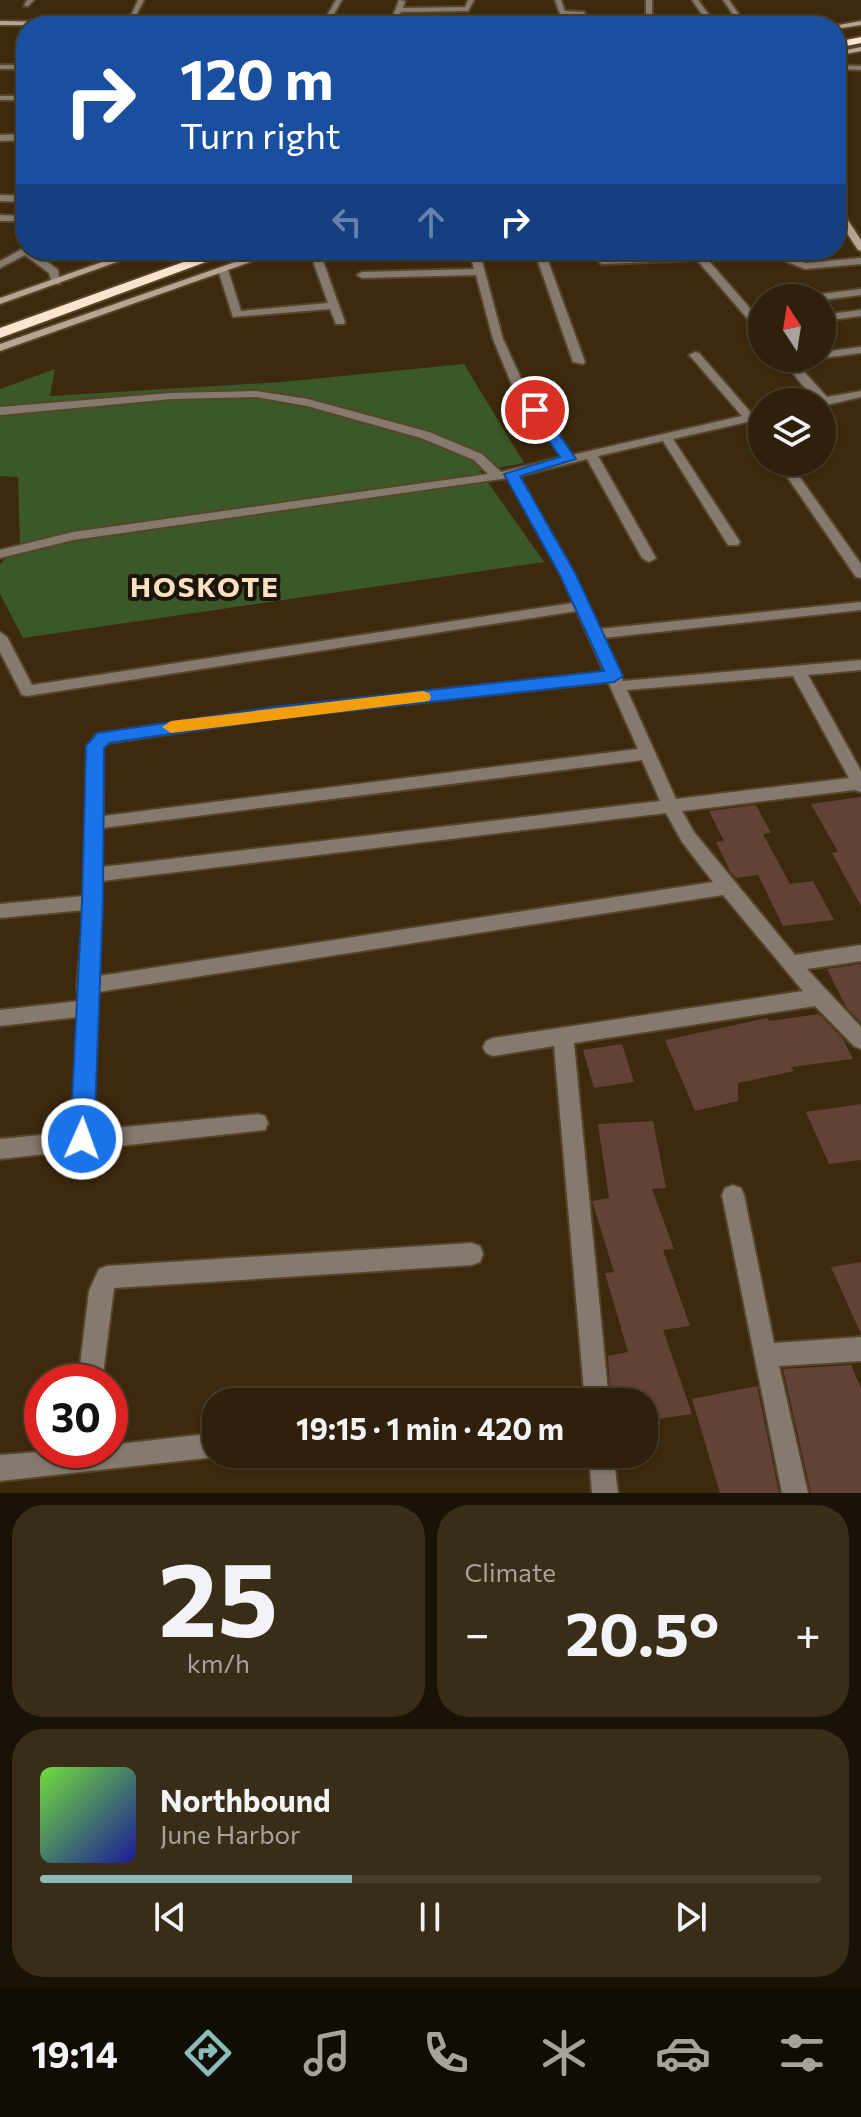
<!DOCTYPE html>
<html lang="en">
<head>
<meta charset="utf-8">
<style>
	body { margin:0; font-family:Commissioner,sans-serif; background:#3a2d18; color:#f1f3f6; height:100vh; display:flex; flex-direction:column; font-size:30px; white-space:nowrap }
	* { box-sizing:border-box; margin:0 }
	p { font-size:26px; color:#a7a39c }
	.icon { flex:none; width:44px; height:44px; fill:none; stroke:currentColor; stroke-width:2; stroke-linecap:round; stroke-linejoin:round }
	.map { position:relative; height:1493px; overflow:hidden }
	.side { display:flex; flex-direction:column; gap:12px; padding:12px; background:#191206; flex:1 }
	.side>* { flex:none }
	.banner { position:absolute; left:16px; top:16px; width:830px; height:244px; border-radius:32px; box-shadow:0 2px 6px #0004,0 0 0 2px #493e2b; background:#1a4fa0; color:#fff; overflow:hidden }
	.needle { width:52px; rotate:348deg }
	.controls { position:absolute; left:748px; top:284px; display:grid; gap:16px }
	.controls a { display:grid; place-items:center; width:88px; height:88px; border-radius:50%; background:#2e200a; box-shadow:0 2px 6px #0004,0 0 0 2px #493e2b; font-size:40px }
	.speed { position:absolute; left:24px; top:1364px; display:flex; gap:16px; font-size:40px; font-weight:700; text-align:center }
	.speed>* { display:grid; place-content:center; width:104px; height:104px; border-radius:50%; background:#2e200a; box-shadow:0 2px 6px #0004,0 0 0 2px #493e2b; line-height:1 }
	.speed .limit { border:12px solid #d22; background:#fff; color:#111 }
	.pin { position:absolute; display:grid; place-items:center; width:68px; height:68px; color:#fff; margin:-34px; border:4px solid #fff; border-radius:50%; box-shadow:0 2px 8px #0007 }
	.me { position:absolute; width:88px; margin:-44px; rotate:2deg; stroke-linejoin:round; filter:drop-shadow(0 0 6px #0008) }
	.turn { display:flex; align-items:center; gap:28px; height:168px; padding:0 32px; font-size:36px }
	.turn .icon { width:104px; height:104px; stroke-width:2.5 }
	.turn b { display:block; font-size:56px; line-height:68px }
	.lanes { display:flex; align-items:center; height:76px; padding:0 32px; background:#0003; justify-content:center; gap:40px; direction:ltr }
	.lanes .off { opacity:.35 }
	.big { font-size:60px; font-weight:700; line-height:1.1 }
	.side .tile { flex:1; display:flex; flex-direction:column; justify-content:center; gap:12px; min-width:0; padding:0 28px; border-radius:32px; background:#3a2d18 }
	.side .dial { align-items:center; gap:0 }
	.dial b { font-size:104px; line-height:1 }
	.song { display:flex; align-items:center; gap:24px }
	.cover { width:96px; height:96px; border-radius:12px; background:linear-gradient(135deg,hsl(100 70% 55%),hsl(240 70% 35%)) }
	.played { height:8px; border-radius:4px; background:linear-gradient(90deg,#8bbbb9 40%,#493e2b 40%) }
	.keys { display:flex; justify-content:space-around; direction:ltr }
	.heat { display:flex; justify-content:space-between; align-items:center; font-size:44px; direction:ltr }
	.side .tiles { flex:1; display:grid; gap:12px; grid-template-columns:1fr 1fr }
	.tile:last-child { grid-column:span 2 }
	.trip { position:absolute; left:202px; top:1388px; width:456px; height:80px; border-radius:32px; background:#2e200a; box-shadow:0 2px 6px #0004,0 0 0 2px #493e2b; font-weight:700; line-height:80px; text-align:center }
	.tab-bar { display:flex; height:128px; justify-content:space-around; align-items:center; background:#120d04; color:#a7a39c }
	.tab-bar .icon { width:56px; height:56px }
	.tab-bar .on { color:#8bbbb9 }
	.tab-bar b { font-size:36px; color:#f1f3f6 }
	.map>svg:first-child { display:block }
	.green { fill:#3a5828 }
	.building { fill:#624137 }
	.lines { fill:none; stroke-linecap:round; stroke-linejoin:round }
	.street-casing { stroke:#56452a; stroke-width:4 }
	.secondary-casing { stroke:#56452a; stroke-width:4 }
	.highway-casing { stroke:#56452a; stroke-width:4 }
	.street { fill:#867a6f; fill-rule:evenodd }
	.secondary { fill:#b8a493; fill-rule:evenodd }
	.highway { fill:#fde4cf; fill-rule:evenodd }
	.route { fill:#1a73e8; stroke:#114b97; stroke-width:2 }
	.slow { fill:#f59e0b }
	.labels { text-anchor:middle; dominant-baseline:central; stroke-width:8; stroke-linejoin:round; paint-order:stroke }
	.district-label { font-size:28px; font-weight:bold; letter-spacing:2px; fill:#f8e1c0; stroke:#1d1509 }
</style>
</head>
<body>
<div class="map">
<svg width="861" height="1493" viewBox="0 0 861 1493">
	<rect width="100%" height="100%" fill="#3d2a0e"/>
	<polygon class="green" points="464,364 524,463 480,471 544,562 23,638 0,594 0,564 20,543 18,477 0,476 0,389 55,369 50,396 282,382"/>
	<g class="building">
		<polygon points="861,797 861,906 832,853 838,852 811,804"/>
		<polygon points="756,805 771,833 763,834 790,884 813,881 834,920 783,926 758,875 736,878 730,871 716,842 724,841 709,811"/>
		<polygon points="861,964 861,1023 846,1007 827,969"/>
		<polygon points="819,1014 843,1039 853,1059 791,1067 794,1071 738,1083 738,1101 695,1111 665,1040 767,1018 769,1021"/>
		<polygon points="622,1044 634,1082 594,1088 583,1050"/>
		<polygon points="861,1104 861,1160 829,1164 806,1112"/>
		<polygon points="653,1121 666,1188 652,1189 674,1249 663,1250 690,1326 663,1330 692,1414 644,1421 644,1402 615,1402 610,1386 608,1356 628,1352 605,1273 614,1272 592,1201 609,1198 598,1124"/>
		<polygon points="861,1262 861,1334 831,1267"/>
		<polygon points="851,1365 861,1388 861,1493 811,1493 783,1369"/>
		<polygon points="757,1386 779,1493 720,1493 692,1399"/>
	</g>
	<g class="lines">
		<defs>
			<g id="street">
				<polygon points="27,0 34,0 28,6 24,6"/>
				<polygon points="138,0 144,0 131,25 127,25"/>
				<polygon points="336,0 342,0 327,26 321,26"/>
				<polygon points="399,0 405,1 403,8 465,7 468,0 474,0 468,11 401,12 395,26 389,26"/>
				<polygon points="555,0 561,0 565,11 584,12 592,26 586,26 580,15 560,14"/>
				<rect x="646" y="0" width="6" height="26"/>
				<polygon points="692,0 698,0 717,26 710,26"/>
				<polygon points="723,0 729,0 747,26 741,26"/>
				<rect x="0" y="65" width="26" height="4"/>
				<polygon points="836,65 861,66 861,70 836,69"/>
				<rect x="0" y="96" width="26" height="4"/>
				<polygon points="26,134 26,140 0,141 0,135"/>
				<polygon points="0,195 26,196 26,202 0,201"/>
				<polygon points="0,215 23,216 26,217 26,221 0,221"/>
				<polygon points="26,247 26,250 32,250 58,270 60,284 52,284 49,273 25,255 0,268 0,261"/>
				<polygon points="309,250 319,250 345,322 344,324 336,324 330,309 233,317 218,270 223,267 228,270 241,311 328,303"/>
				<path d="M 469,250 L 479,250 L 503,339 L 524,385 L 572,455 L 742,416 L 691,357 L 689,355 L 695,352 L 699,353 L 752,414 L 762,411 L 762,419 L 758,420 L 762,425 L 762,436 L 758,435 L 747,422 L 673,439 L 740,542 L 738,545 L 728,545 L 663,441 L 598,456 L 656,558 L 649,562 L 642,558 L 587,459 L 519,476 L 575,575 L 599,629 L 861,602 L 861,610 L 603,638 L 623,681 L 861,660 L 861,670 L 808,675 L 861,771 L 861,792 L 855,790 L 682,811 L 694,832 L 795,955 L 861,945 L 861,961 L 807,969 L 861,1027 L 861,1049 L 854,1046 L 815,1006 L 574,1043 L 609,1402 L 585,1402 L 554,1046 L 493,1056 L 486,1053 L 483,1047 L 486,1041 L 493,1038 L 803,991 L 723,895 L 98,992 L 93,1130 L 258,1114 L 265,1116 L 268,1123 L 265,1130 L 0,1159 L 0,1139 L 72,1132 L 78,1017 L 0,1026 L 0,1010 L 79,1001 L 77,986 L 84,910 L 0,918 L 0,904 L 84,896 L 87,746 L 97,734 L 274,708 L 604,672 L 577,611 L 27,696 L 22,695 L 0,652 L 0,632 L 7,637 L 32,685 L 573,603 L 561,575 L 508,478 L 73,540 L 0,558 L 0,550 L 73,532 L 488,474 L 474,460 L 421,438 L 307,406 L 256,397 L 172,399 L 0,415 L 0,407 L 172,393 L 256,391 L 308,399 L 429,432 L 482,454 L 501,472 L 562,457 L 512,385 L 493,339 L 476,275 L 362,278 L 357,275 L 362,272 L 474,269 ZM 793,676 L 849,778 L 676,799 L 627,690 ZM 608,682 L 638,749 L 103,816 L 103,748 L 108,743 L 274,718 ZM 642,760 L 660,801 L 102,867 L 102,828 ZM 666,813 L 682,842 L 713,882 L 99,976 L 102,881 Z"/>
				<polygon points="534,250 544,250 585,362 583,364 573,362"/>
				<polygon points="593,250 603,250 607,258 773,250 806,263 861,258 861,264 805,269 772,256 707,259 762,322 762,332 758,331 697,260 604,264 600,263"/>
				<polygon points="861,289 861,295 822,300 822,298 809,298 814,295"/>
				<polygon points="861,310 861,316 822,321 822,315"/>
				<polygon points="861,347 861,353 822,358 821,358 822,352"/>
				<polygon points="785,358 797,358 798,365 827,397 861,391 861,397 822,406 822,402 816,402 789,368"/>
				<polygon points="777,462 789,462 861,564 861,578 856,577"/>
				<polygon points="733,1185 741,1188 744,1195 774,1343 861,1337 861,1361 779,1366 808,1493 782,1493 722,1195 725,1188"/>
				<polygon points="472,1243 480,1246 483,1254 480,1262 472,1265 114,1288 102,1382 78,1382 89,1291 99,1269 107,1266"/>
				<polygon points="216,1433 216,1454 224,1454 216,1457 0,1481 0,1455 64,1450 110,1450 110,1445"/>
				<polygon points="589,1454 613,1454 618,1493 592,1493"/>
			</g>
			<g id="secondary">
				<polygon points="0,21 172,24 175,26 0,25"/>
				<polygon points="861,21 861,25 836,29 836,26 833,26"/>
				<polygon points="861,47 861,51 836,56 836,52"/>
				<polygon points="836,206 839,207 861,240 861,251 858,250 836,216"/>
				<polygon points="136,250 150,250 0,304 0,298"/>
				<polygon points="270,250 284,250 0,351 0,344"/>
			</g>
			<g id="highway">
				<polygon points="861,37 861,43 836,48 836,42"/>
				<polygon points="217,250 238,250 0,338 0,328"/>
			</g>
		</defs>
		<use href="#street" class="street-casing"/>
		<use href="#secondary" class="secondary-casing"/>
		<use href="#highway" class="highway-casing"/>
		<use href="#street" class="street"/>
		<use href="#secondary" class="secondary"/>
		<use href="#highway" class="highway"/>
	</g>
	<polygon class="route" points="530,407 540,407 576,459 520,476 576,575 623,676 614,682 274,719 109,743 104,748 103,902 94,1139 90,1146 82,1150 73,1146 70,1139 82,902 86,746 97,733 274,707 604,671 560,575 504,474 560,457 528,410"/>
	<polygon class="slow" points="423,691 429,693 431,697 429,701 171,733 162,727 171,721"/>
	<g class="labels">
		<g class="district-label">
			<text x="205" y="586">HOSKOTE</text>
		</g>
	</g>
</svg>
<div class="controls">
<a><svg class="needle" viewBox="-14 -14 28 28"><path d="M0-13l5 13h-10z" fill="#e53935"/><path d="M0 13l5-13h-10z" fill="#a7a39c"/></svg></a>
<a><svg class="icon" aria-label="layers" viewBox="0 0 24 24"><path d="M12 4l9 5-9 5-9-5zM3 14l9 5 9-5"/></svg></a>
</div>
<div class="speed"><div class="limit">30</div></div>
<div class="pin" style="left:535px;top:410px;background:#d93025"><svg class="icon" aria-label="arrive" viewBox="0 0 24 24"><path d="M6 21V4h12l-3 4 3 4H6"/></svg></div>
<svg class="me" style="left:82px;top:1139px" viewBox="-20 -20 40 40"><circle r="17" fill="#1a73e8" stroke="#fff" stroke-width="3"/><path d="M0-11L8 9 0 5-8 9z" fill="#fff"/></svg>
<div class="trip">19:15 · 1 min · 420 m</div>
<div class="banner">
<div class="turn"><svg class="icon" aria-label="right" viewBox="0 0 24 24"><path d="M7 20v-9h11M14 6l5 5-5 5"/></svg><div><b>120 m</b>Turn right</div></div>
<div class="lanes"><svg class="icon off" aria-label="left" viewBox="0 0 24 24"><path d="M17 20v-9H6M10 6l-5 5 5 5"/></svg><svg class="icon off" aria-label="ahead" viewBox="0 0 24 24"><path d="M12 20V5M6 11l6-6 6 6"/></svg><svg class="icon" aria-label="right" viewBox="0 0 24 24"><path d="M7 20v-9h11M14 6l5 5-5 5"/></svg></div>
</div>
</div>
<section class="side">
<div class="tiles">
<div class="tile dial"><b>25</b><p>km/h</p></div>
<div class="tile"><p>Climate</p>
<div class="heat"><a>−</a><b class="big">20.5°</b><a>+</a></div>
</div>
<div class="tile">
<div class="song"><i class="cover"></i><div><b>Northbound</b><p>June Harbor</p></div></div>
<div class="played"></div>
<div class="keys"><svg class="icon" aria-label="previous" viewBox="0 0 24 24"><path d="M18 5L8 12l10 7zM5 5v14"/></svg><svg class="icon" aria-label="pause" viewBox="0 0 24 24"><path d="M8 5v14M16 5v14"/></svg><svg class="icon" aria-label="next" viewBox="0 0 24 24"><path d="M6 5l10 7-10 7zM19 5v14"/></svg></div>
</div>
</div>
</section>
<nav class="tab-bar">
<b>19:14</b>
<svg class="icon on" aria-label="directions" viewBox="0 0 24 24"><path d="M12 3l9 9-9 9-9-9zM9 14v-3h6M13 9l2 2-2 2"/></svg>
<svg class="icon" aria-label="music" viewBox="0 0 24 24"><path d="M9 18V5l10-2v13"/><circle cx="6" cy="18" r="3"/><circle cx="16" cy="16" r="3"/></svg>
<svg class="icon" aria-label="phone" viewBox="0 0 24 24"><path d="M5 4h4l2 5-3 2q2 4 5 5l2-3 5 2v4C11 20 4 13 5 4z"/></svg>
<svg class="icon" aria-label="climate" viewBox="0 0 24 24"><path d="M12 3v18M4 7l16 10M4 17L20 7"/></svg>
<svg class="icon" aria-label="car" viewBox="0 0 24 24"><path d="M5 17H2v-5l4-1 3-4h7l3 4 3 1v5h-3M9 17h6M6 11h13"/><circle cx="7" cy="17" r="2"/><circle cx="17" cy="17" r="2"/></svg>
<svg class="icon" aria-label="filters" viewBox="0 0 24 24"><path d="M4 7h16M4 17h16"/><circle cx="9" cy="7" r="2"/><circle cx="15" cy="17" r="2"/></svg>
</nav>
</body>
</html>
